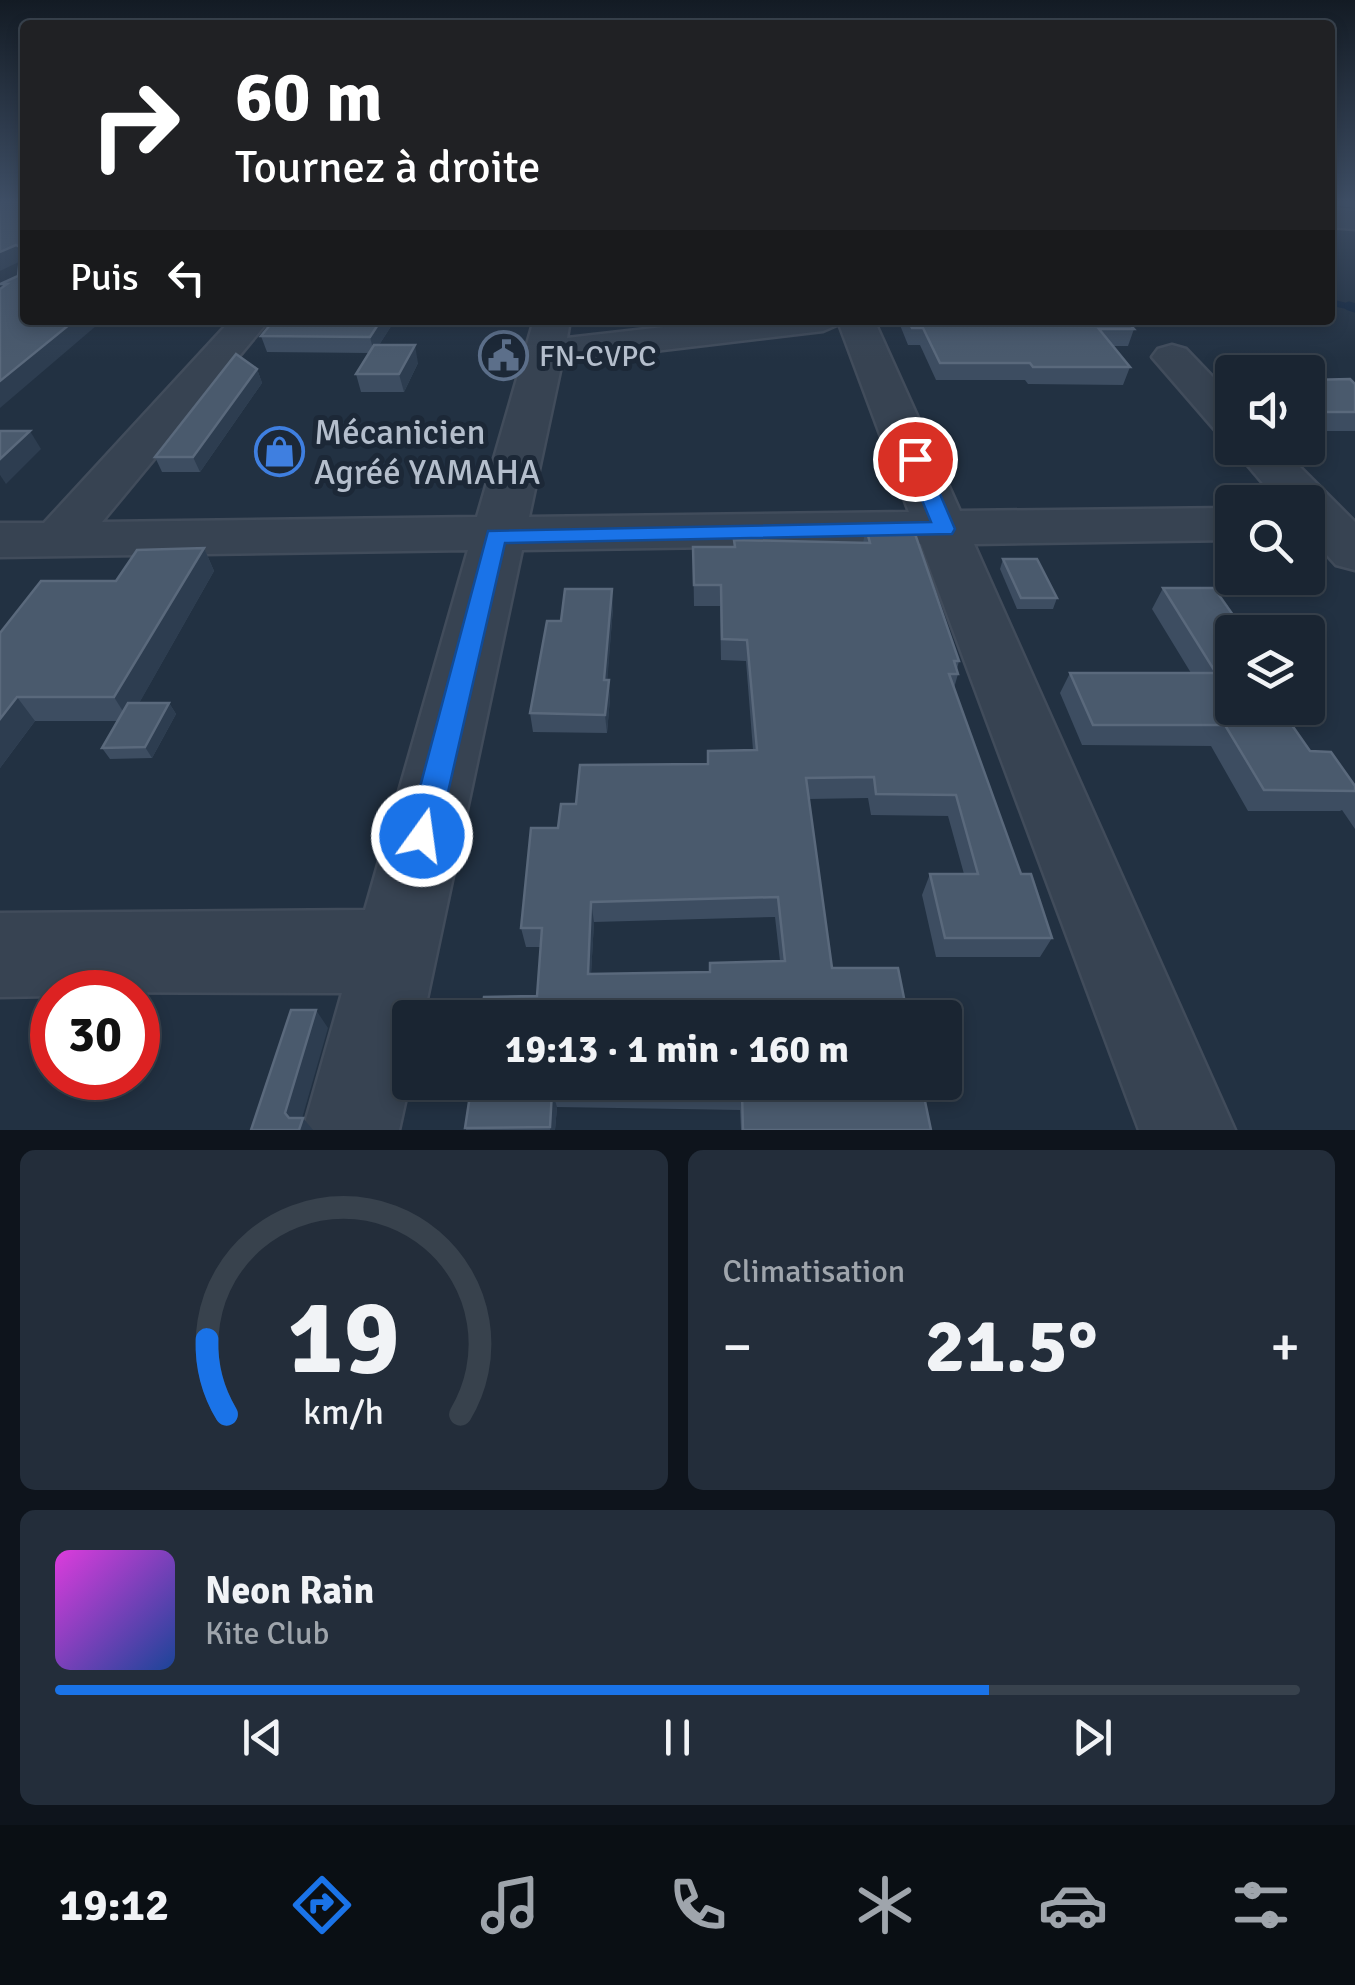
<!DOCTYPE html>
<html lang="fr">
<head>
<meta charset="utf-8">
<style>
	body { margin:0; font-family:Signika,sans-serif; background:#232d3a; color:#f1f3f6; height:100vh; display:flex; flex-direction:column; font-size:38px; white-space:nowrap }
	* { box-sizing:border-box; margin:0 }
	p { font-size:32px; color:#9fa5ac }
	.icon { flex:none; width:55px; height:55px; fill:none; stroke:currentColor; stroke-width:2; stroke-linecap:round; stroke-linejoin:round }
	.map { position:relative; height:1130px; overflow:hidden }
	.side { display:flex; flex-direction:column; gap:20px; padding:20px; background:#0e141c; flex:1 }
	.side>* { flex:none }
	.top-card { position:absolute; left:20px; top:20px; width:1315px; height:305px; border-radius:10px; box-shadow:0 5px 15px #0003,0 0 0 2px #38424d; background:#202124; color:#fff; overflow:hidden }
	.fabs { position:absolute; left:1215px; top:355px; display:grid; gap:20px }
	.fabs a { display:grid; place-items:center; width:110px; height:110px; border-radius:10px; background:#1a2532; box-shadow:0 5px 15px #0003,0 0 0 2px #38424d; font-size:50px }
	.speed { position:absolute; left:30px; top:970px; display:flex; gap:20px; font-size:50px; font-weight:700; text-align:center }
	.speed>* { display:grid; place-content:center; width:130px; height:130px; border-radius:50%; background:#1a2532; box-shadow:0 5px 15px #0003,0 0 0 2px #38424d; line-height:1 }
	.speed .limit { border:15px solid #d22; background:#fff; color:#111 }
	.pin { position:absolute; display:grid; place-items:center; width:85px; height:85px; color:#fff; margin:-42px; border:5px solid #fff; border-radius:50%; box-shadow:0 2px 10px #0007 }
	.me { position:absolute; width:110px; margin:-55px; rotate:14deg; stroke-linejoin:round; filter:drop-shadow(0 0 8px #0008) }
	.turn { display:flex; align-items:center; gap:35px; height:210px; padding:0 50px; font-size:45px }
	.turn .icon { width:130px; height:130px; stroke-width:2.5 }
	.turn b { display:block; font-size:70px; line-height:85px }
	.then { display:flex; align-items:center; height:95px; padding:0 50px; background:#0003; gap:20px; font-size:38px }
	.big { font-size:75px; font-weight:700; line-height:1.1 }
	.side .card { flex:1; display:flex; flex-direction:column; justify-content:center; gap:15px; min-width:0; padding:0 35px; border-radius:15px; background:#232d3a }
	.side .dial { align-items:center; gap:0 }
	.dial svg { height:260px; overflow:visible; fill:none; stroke:#38424d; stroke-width:7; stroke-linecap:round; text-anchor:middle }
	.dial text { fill:#f1f3f6; stroke:none }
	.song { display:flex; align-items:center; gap:30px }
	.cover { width:120px; height:120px; border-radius:15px; background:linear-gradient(135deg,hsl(300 70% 55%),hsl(220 70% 35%)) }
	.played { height:10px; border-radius:5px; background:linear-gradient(90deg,#1a73e8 75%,#38424d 75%) }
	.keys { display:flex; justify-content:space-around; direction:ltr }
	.heat { display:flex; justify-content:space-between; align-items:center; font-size:55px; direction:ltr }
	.side .tiles { flex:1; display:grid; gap:20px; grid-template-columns:1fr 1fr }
	.card:last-child { grid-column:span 2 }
	.trip { position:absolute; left:392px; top:1000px; width:570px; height:100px; border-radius:10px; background:#1a2532; box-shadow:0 5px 15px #0003,0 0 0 2px #38424d; font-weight:700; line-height:100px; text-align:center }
	.tabs { display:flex; height:160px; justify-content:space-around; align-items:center; background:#0a0f14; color:#9fa5ac }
	.tabs .icon { width:70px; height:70px }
	.tabs .on { color:#1a73e8 }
	.tabs b { font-size:45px; color:#f1f3f6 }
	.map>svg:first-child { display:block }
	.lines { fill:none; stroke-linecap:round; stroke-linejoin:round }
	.stream-far1 { stroke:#142841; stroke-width:6 }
	.stream { stroke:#142841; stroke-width:9 }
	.minor-casing { stroke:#414c5b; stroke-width:5 }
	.minor { fill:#374352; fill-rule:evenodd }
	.wall { fill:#3d4d61; fill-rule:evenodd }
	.shaded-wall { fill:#2d3d50 }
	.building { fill:#4a5a6d; stroke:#5a697c; stroke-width:2.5; fill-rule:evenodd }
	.route { fill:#1a73e8; stroke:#114b97; stroke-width:2.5 }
	.labels { text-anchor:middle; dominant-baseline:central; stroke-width:10; stroke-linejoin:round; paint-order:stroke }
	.far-poi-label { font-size:30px; fill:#b4becc; stroke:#1c2837; text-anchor:start }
	.poi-label { font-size:35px; fill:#b4becc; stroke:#1c2837; text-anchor:start }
</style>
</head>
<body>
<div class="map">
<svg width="1355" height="1130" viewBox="0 0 1355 1130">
	<rect width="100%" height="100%" fill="#223142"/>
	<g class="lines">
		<polyline class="stream-far1" points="1330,302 1355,308"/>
		<polyline class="stream" points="1349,306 1355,308"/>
		<defs>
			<g id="minor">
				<polygon points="1330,209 1355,211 1355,229 1330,227"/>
				<path d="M 231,320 L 269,320 L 102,522 L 477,517 L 534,320 L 570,320 L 567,338 L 725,320 L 874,320 L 960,511 L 1232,508 L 1232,540 L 974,544 L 1235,1130 L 1139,1130 L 921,544 L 522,550 L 423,1018 L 410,1018 L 410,1080 L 399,1130 L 303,1130 L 342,993 L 52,992 L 52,996 L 0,997 L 0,913 L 365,910 L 468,550 L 0,557 L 0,523 L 44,523 ZM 839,324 L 909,512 L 529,517 L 562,362 L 823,331 Z"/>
				<polygon points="1172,345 1186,349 1232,397 1232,435 1216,431 1152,357 1158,349"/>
				<polygon points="1233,448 1281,448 1355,522 1355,570 1336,565 1308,534 1308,502 1279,502"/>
			</g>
		</defs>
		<use href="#minor" class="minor-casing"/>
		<use href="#minor" class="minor"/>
	</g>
	<g class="wall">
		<polygon points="1330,201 1355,201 1355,208 1334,206 1330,203"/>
		<polygon points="395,320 379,345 418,363 404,392 361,392 356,374 369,353 267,352 261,336"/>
		<polygon points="898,320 1126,320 1134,329 1128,346 1112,346 1130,367 1123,385 1028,384 1025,380 936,380 920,345 908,345"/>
		<polygon points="257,369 262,383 200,472 162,472 155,457"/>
		<polygon points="1308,380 1355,384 1355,431 1315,431 1308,424"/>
		<path d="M 866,528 L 959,661 L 957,669 L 958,674 L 954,688 L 1021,874 L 1052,938 L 1040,957 L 936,957 L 922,895 L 930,874 L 964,874 L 948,816 L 871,815 L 868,798 L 809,799 L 832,968 L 537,996 L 541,947 L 526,947 L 521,928 L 558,828 L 576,804 L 707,764 L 708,751 L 753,750 L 746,661 L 721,660 L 720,606 L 694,606 L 693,547 L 734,547 L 734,540 L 863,543 ZM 775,917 L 780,961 L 710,963 L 709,972 L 591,974 L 594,922 Z"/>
		<polygon points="204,548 214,571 139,703 169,703 176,714 152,758 110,759 102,748 118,721 35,721 0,768 0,633 116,581"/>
		<polygon points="1003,559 1057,598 1053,609 1017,609 1000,569"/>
		<polygon points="1163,588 1214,588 1232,708 1310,751 1355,786 1355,829 1342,810 1340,811 1248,811 1211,746 1082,745 1060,693 1070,673 1191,673 1152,609"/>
		<polygon points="613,608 607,680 610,698 607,733 533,732 530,713 561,621"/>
		<polygon points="472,1082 921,1082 931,1130 741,1130 740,1110 557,1107 555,1130 466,1130"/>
	</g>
	<g class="shaded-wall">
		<polygon points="16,245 23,260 0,271 0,252"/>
		<polygon points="75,320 103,320 0,408 0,381"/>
		<polygon points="381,320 395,320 374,353 370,337"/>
		<polygon points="415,345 418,363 404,392 399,374"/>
		<polygon points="257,369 262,383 200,472 193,457"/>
		<polygon points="30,431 41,449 6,484 0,475 0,459"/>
		<polygon points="204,548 214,571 129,721 114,697"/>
		<polygon points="612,589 613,608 606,698 604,680"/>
		<polygon points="609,680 610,698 607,733 605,715"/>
		<polygon points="17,697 35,721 0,768 0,719"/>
		<polygon points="169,703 176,714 152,758 145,747"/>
		<polygon points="591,902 594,922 590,992 588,974"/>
		<polygon points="316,1010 328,1028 299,1129 303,1118 313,1130 299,1130 285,1113"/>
		<polygon points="552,1091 557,1107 555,1130 550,1130 550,1127"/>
	</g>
	<g class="building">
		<polygon points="0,201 25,201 25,320 75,320 0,381 0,289 7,284 0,284 18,276 21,248 16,245 0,252"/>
		<polygon points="274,320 381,320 370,337 261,336"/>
		<polygon points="908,320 1126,320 1134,329 1099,329 1130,367 1033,367 1030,363 940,363 923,328 912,328"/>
		<polygon points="374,345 415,345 399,374 356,374"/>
		<polygon points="236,354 257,369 193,457 155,457"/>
		<polygon points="1350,379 1355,384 1355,412 1326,412 1308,396 1308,380"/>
		<polygon points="0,431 30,431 0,459"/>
		<path d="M 866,528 L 913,528 L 959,661 L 954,661 L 958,674 L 949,674 L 1021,874 L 1031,874 L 1052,938 L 945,938 L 930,874 L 978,874 L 956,795 L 876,794 L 874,777 L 806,778 L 832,968 L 898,968 L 908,1018 L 481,1018 L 484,997 L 537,996 L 542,928 L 521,928 L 531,828 L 558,828 L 561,804 L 576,804 L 580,765 L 708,764 L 708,751 L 757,750 L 747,640 L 722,639 L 721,585 L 694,585 L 693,547 L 735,547 L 734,540 L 870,543 ZM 778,897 L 785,961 L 710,963 L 710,972 L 588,974 L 591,902 Z"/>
		<polygon points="204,548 114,697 17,697 0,719 0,633 41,581 116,581 137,550"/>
		<polygon points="1003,559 1037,559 1057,598 1021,598"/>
		<polygon points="1163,588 1214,588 1245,632 1232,632 1232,708 1280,708 1310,751 1331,752 1355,786 1355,791 1264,790 1225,725 1093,725 1070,673 1216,673"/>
		<polygon points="565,589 612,589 604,680 609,680 605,715 530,713 547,621 561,621"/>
		<polygon points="128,703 169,703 145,747 102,748"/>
		<polygon points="291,1010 316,1010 285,1113 289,1118 303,1118 299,1130 251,1130"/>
		<polygon points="472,1082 921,1082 931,1130 743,1130 742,1093 552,1091 550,1127 465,1128"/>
	</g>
	<linearGradient id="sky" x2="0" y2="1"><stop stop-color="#131b24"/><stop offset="0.56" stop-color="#3e4e65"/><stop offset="1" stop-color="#3e4e65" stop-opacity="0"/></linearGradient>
	<rect width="1355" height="359" fill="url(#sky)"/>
	<polygon class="route" points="915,453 925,459 955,529 952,534 505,543 438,836 433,846 422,850 412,846 407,836 488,531 931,522 905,459"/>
	<defs>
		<symbol id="civic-ring" viewBox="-11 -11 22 22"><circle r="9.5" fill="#1c2837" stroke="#5c6f8a" stroke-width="1.5"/><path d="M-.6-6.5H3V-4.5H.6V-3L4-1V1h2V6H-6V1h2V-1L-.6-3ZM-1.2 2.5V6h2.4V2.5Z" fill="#5c6f8a"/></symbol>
		<symbol id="shop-ring" viewBox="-11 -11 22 22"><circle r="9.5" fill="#1c2837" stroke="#3f7fe0" stroke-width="1.5"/><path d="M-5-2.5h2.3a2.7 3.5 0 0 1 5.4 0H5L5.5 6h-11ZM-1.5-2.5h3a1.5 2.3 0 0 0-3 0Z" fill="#3f7fe0"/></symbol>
	</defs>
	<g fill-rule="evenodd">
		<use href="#civic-ring" x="476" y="328" width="55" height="55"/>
		<use href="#shop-ring" x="252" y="424" width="55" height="55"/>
	</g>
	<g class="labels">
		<g class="far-poi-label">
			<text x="539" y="356">FN-CVPC</text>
		</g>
		<g class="poi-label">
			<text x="314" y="432">Mécanicien<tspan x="314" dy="40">Agréé YAMAHA</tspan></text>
		</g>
	</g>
</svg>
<div class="fabs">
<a><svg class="icon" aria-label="sound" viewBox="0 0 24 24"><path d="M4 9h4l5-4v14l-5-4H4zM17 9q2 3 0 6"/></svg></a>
<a><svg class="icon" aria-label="search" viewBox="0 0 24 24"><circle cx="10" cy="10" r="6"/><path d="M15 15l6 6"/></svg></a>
<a><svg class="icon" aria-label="layers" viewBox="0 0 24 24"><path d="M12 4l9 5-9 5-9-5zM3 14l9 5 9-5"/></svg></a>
</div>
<div class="speed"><div class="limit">30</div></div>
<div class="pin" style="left:915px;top:459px;background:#d93025"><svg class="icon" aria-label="arrive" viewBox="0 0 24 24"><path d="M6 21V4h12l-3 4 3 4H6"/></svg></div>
<svg class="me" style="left:422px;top:836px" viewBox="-20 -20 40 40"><circle r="17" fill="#1a73e8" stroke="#fff" stroke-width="3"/><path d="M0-11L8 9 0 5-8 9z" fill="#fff"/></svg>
<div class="trip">19:13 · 1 min · 160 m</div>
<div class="top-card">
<div class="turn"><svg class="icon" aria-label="right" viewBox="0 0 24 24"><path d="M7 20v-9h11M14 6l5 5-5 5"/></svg><div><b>60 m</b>Tournez à droite</div></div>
<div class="then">Puis<svg class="icon" aria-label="left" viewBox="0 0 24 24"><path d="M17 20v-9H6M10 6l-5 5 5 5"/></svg></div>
</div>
</div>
<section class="side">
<div class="tiles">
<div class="card dial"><svg viewBox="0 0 100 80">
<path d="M14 69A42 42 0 1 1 86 69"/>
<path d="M14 69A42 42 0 0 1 8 46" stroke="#1a73e8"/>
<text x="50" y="56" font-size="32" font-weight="700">19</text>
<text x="50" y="72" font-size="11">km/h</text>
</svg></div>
<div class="card"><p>Climatisation</p>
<div class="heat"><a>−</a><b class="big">21.5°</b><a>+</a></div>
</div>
<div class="card">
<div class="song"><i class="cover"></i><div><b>Neon Rain</b><p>Kite Club</p></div></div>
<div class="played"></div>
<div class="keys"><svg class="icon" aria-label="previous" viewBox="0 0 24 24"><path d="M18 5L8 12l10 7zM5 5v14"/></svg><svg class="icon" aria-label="pause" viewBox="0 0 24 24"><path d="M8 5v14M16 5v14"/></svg><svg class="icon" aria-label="next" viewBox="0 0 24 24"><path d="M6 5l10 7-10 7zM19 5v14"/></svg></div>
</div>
</div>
</section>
<nav class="tabs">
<b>19:12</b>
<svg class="icon on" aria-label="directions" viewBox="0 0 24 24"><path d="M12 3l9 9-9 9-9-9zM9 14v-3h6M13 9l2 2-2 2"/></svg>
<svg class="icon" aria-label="music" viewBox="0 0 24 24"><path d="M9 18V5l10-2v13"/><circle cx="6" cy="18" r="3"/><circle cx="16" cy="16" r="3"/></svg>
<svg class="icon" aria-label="phone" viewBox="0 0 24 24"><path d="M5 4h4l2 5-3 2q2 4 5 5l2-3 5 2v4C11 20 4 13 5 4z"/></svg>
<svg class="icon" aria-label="climate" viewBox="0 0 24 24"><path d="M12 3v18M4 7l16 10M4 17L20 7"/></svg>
<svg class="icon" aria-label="car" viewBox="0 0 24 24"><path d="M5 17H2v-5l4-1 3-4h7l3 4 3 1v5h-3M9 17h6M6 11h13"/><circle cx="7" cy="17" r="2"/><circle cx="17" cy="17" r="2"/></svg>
<svg class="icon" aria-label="filters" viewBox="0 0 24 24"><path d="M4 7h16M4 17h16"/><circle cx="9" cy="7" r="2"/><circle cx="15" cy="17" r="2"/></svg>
</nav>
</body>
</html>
